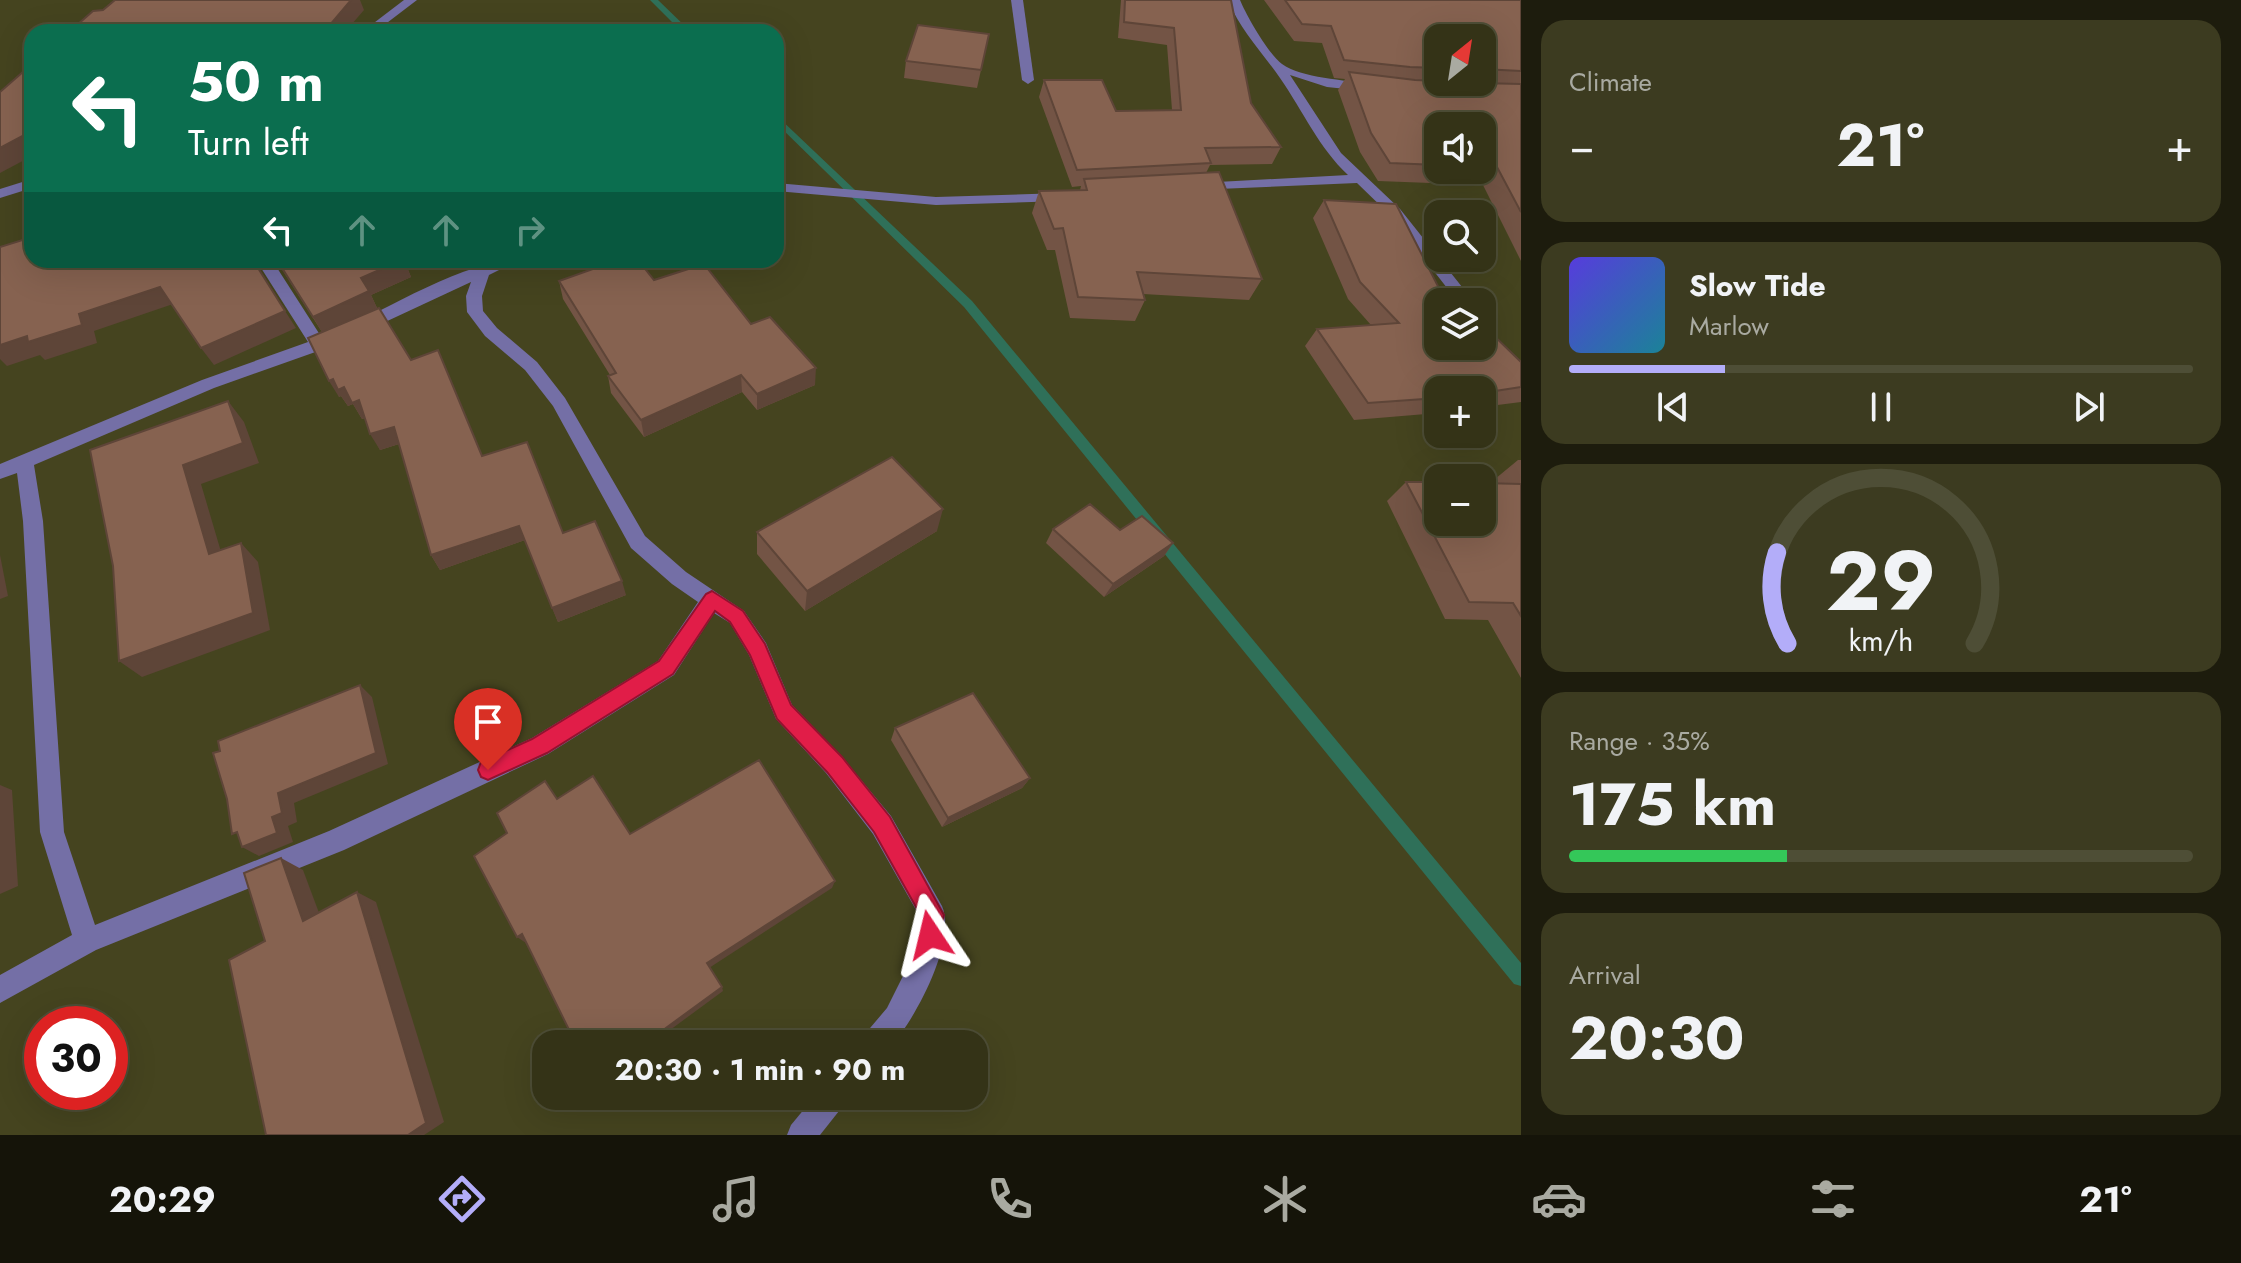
<!DOCTYPE html>
<html lang="en">
<head>
<meta charset="utf-8">
<style>
	body { margin:0; font-family:Jost,sans-serif; background:#3c3b20; color:#f1f3f6; height:100vh; display:flex; flex-direction:column; font-size:30px; white-space:nowrap }
	* { box-sizing:border-box; margin:0 }
	p { font-size:26px; color:#a9aaa1 }
	.icon { flex:none; width:44px; height:44px; fill:none; stroke:currentColor; stroke-width:2; stroke-linecap:round; stroke-linejoin:round }
	.map { position:relative; flex:1; overflow:hidden }
	.drawer { display:flex; flex-direction:column; gap:20px; padding:20px; background:#1d1c0d; width:720px }
	.drawer>* { flex:none }
	.banner { position:absolute; left:24px; top:24px; width:760px; height:244px; border-radius:24px; box-shadow:0 8px 32px #0002,0 0 0 2px #4e4e36; background:#0b6e4f; color:#fff; overflow:hidden }
	.needle { width:52px; rotate:30deg }
	.controls { position:absolute; left:1424px; top:24px; display:grid; gap:16px }
	.controls a { display:grid; place-items:center; width:72px; height:72px; border-radius:16px; background:#343317; box-shadow:0 8px 32px #0002,0 0 0 2px #4e4e36; font-size:40px }
	.speed { position:absolute; left:24px; top:1006px; display:flex; gap:16px; font-size:40px; font-weight:700; text-align:center }
	.speed>* { display:grid; place-content:center; width:104px; height:104px; border-radius:50%; background:#343317; box-shadow:0 8px 32px #0002,0 0 0 2px #4e4e36; line-height:1 }
	.speed .limit { border:12px solid #d22; background:#fff; color:#111 }
	.pin { position:absolute; display:grid; place-items:center; width:68px; height:68px; color:#fff; margin:-82px -34px; border-radius:50% 50% 50% 0; rotate:-45deg; box-shadow:0 0 8px #0007 }
	.pin .icon { rotate:45deg }
	.me { position:absolute; width:88px; margin:-44px; rotate:350deg; stroke-linejoin:round; filter:drop-shadow(0 0 6px #0008) }
	.turn { display:flex; align-items:center; gap:28px; height:168px; padding:0 32px; font-size:36px }
	.turn .icon { width:104px; height:104px; stroke-width:2.5 }
	.turn b { display:block; font-size:56px; line-height:68px }
	.lanes { display:flex; align-items:center; height:76px; padding:0 32px; background:#0003; justify-content:center; gap:40px; direction:ltr }
	.lanes .off { opacity:.35 }
	.big { font-size:60px; font-weight:700; line-height:1.1 }
	.drawer .card { flex:1; display:flex; flex-direction:column; justify-content:center; gap:12px; min-width:0; padding:0 28px; border-radius:24px; background:#3c3b20 }
	.drawer .dial { align-items:center; gap:0 }
	.dial svg { height:208px; overflow:visible; fill:none; stroke:#4e4e36; stroke-width:7; stroke-linecap:round; text-anchor:middle }
	.dial text { fill:#f1f3f6; stroke:none }
	.song { display:flex; align-items:center; gap:24px }
	.cover { width:96px; height:96px; border-radius:12px; background:linear-gradient(135deg,hsl(250 70% 55%),hsl(190 70% 35%)) }
	.played { height:8px; border-radius:4px; background:linear-gradient(90deg,#b3adf9 25%,#4e4e36 25%) }
	.keys { display:flex; justify-content:space-around; direction:ltr }
	.heat { display:flex; justify-content:space-between; align-items:center; font-size:44px; direction:ltr }
	.charge { height:12px; border-radius:6px; background:linear-gradient(90deg,#34c759 35%,#4e4e36 0) }
	.trip { position:absolute; left:532px; top:1030px; width:456px; height:80px; border-radius:24px; background:#343317; box-shadow:0 8px 32px #0002,0 0 0 2px #4e4e36; font-weight:700; line-height:80px; text-align:center }
	.tab-bar { display:flex; height:128px; justify-content:space-around; align-items:center; background:#151409; color:#a9aaa1 }
	.tab-bar .icon { width:56px; height:56px }
	.tab-bar .active { color:#b3adf9 }
	.tab-bar b { font-size:36px; color:#f1f3f6 }
	main { display:flex; flex:1; min-height:0 }
	.map>svg:first-child { display:block }
	.lines { fill:none; stroke-linecap:round; stroke-linejoin:round }
	.stream { fill:#2f7059; fill-rule:evenodd }
	.minor { fill:#746fa6; fill-rule:evenodd }
	.wall { fill:#735445; fill-rule:evenodd }
	.shaded-wall { fill:#5e4538 }
	.building { fill:#866250; stroke:#5e4538; stroke-width:2 }
	.route { fill:#e11d48; stroke:#92132f; stroke-width:2 }
</style>
</head>
<body>
<main>
<div class="map">
<svg width="1521" height="1135" viewBox="0 0 1521 1135">
	<rect width="100%" height="100%" fill="#45441f"/>
	<g class="lines">
		<g class="stream">
			<polygon points="650,0 658,0 691,32 682,32"/>
			<polygon points="776,115 972,301 1521,963 1521,986 1514,984 964,307 776,123"/>
		</g>
		<g class="minor">
			<polygon points="404,0 417,0 375,32 362,32"/>
			<polygon points="1011,0 1023,0 1034,80 1028,84 1022,80"/>
			<path d="M 1228,0 L 1240,0 C 1246,15 1269,55 1282,64 C 1301,78 1346,80 1369,84 L 1369,90 L 1365,91 L 1327,87 L 1290,75 L 1341,153 L 1400,209 L 1474,302 L 1458,302 L 1390,215 L 1357,183 L 1194,190 L 1194,184 L 1199,183 L 1348,175 C 1319,148 1303,111 1280,78 C 1262,52 1240,30 1228,0 Z"/>
			<polygon points="32,179 32,188 0,198 0,189"/>
			<polygon points="776,183 936,197 1063,193 1070,197 1063,201 936,205 776,191"/>
			<path d="M 256,260 L 272,260 L 322,338 C 378,316 460,260 519,260 L 489,275 L 482,296 L 483,311 L 497,328 L 537,362 L 565,398 L 645,536 L 686,572 L 744,611 L 766,643 L 792,705 L 842,757 L 891,816 L 942,906 C 957,941 916,1017 893,1044 L 861,1044 L 865,1034 L 887,1008 L 914,954 L 920,917 L 873,834 L 826,773 L 776,719 L 749,655 L 730,623 L 714,613 L 674,675 L 548,754 L 344,850 L 96,950 L 0,1003 L 0,975 L 72,935 L 40,832 L 23,521 L 17,473 L 0,479 L 0,464 L 202,380 L 308,342 ZM 471,282 L 466,296 L 467,312 L 485,336 L 525,370 L 553,406 L 631,548 L 672,584 L 698,602 L 658,661 L 532,738 L 329,831 L 95,925 L 64,832 L 43,521 L 34,465 L 214,388 L 338,344 Z"/>
			<polygon points="815,1096 847,1096 843,1106 820,1135 787,1135 791,1125"/>
		</g>
	</g>
	<g class="wall">
		<polygon points="1121,0 1231,0 1251,103 1281,147 1272,164 1210,165 1206,173 1262,279 1249,300 1143,294 1145,300 1135,321 1070,318 1055,250 1047,250 1032,213 1039,191 1080,190 1081,186 1072,187 1039,97 1044,80 1116,111 1172,110 1167,45 1118,38"/>
		<path d="M 1264,0 L 1521,0 L 1521,261 L 1483,185 L 1378,181 L 1360,152 L 1338,90 L 1345,79 L 1334,78 L 1322,43 L 1294,41 ZM 1438,38 L 1482,38 L 1482,82 L 1438,82 ZM 1438,126 L 1482,126 L 1482,170 L 1438,170 Z"/>
		<polygon points="989,34 977,88 904,78 906,61"/>
		<polygon points="1324,200 1521,362 1521,402 1482,407 1482,390 1438,390 1438,413 1354,420 1305,346 1317,329 1371,325 1348,299 1313,218"/>
		<polygon points="276,260 404,260 411,277 371,295 377,308 411,360 482,456 563,533 626,595 558,622 525,540 440,570 431,555 399,444 380,450 365,418 362,419 353,404 348,406 341,396 339,397 322,332"/>
		<polygon points="654,280 751,324 815,385 757,410 742,392 644,437 611,393 608,376 610,375 563,299 559,281"/>
		<polygon points="1518,460 1521,460 1521,678 1488,620 1445,619 1387,501 1406,482 1497,483 1495,479"/>
		<polygon points="1053,529 1120,530 1173,543 1164,556 1104,597 1046,543"/>
		<polygon points="937,531 805,611 757,554 757,532"/>
		<polygon points="895,728 1030,778 1022,788 942,827 891,740"/>
	</g>
	<g class="shaded-wall">
		<polygon points="351,0 360,0 364,10 345,32 324,32"/>
		<polygon points="32,131 32,156 0,173 0,148"/>
		<polygon points="402,260 404,260 411,277 371,295 377,308 323,334 313,317 361,278"/>
		<polygon points="160,287 173,304 94,331 97,343 45,360 40,355 7,366 0,359 0,345 27,336 79,314"/>
		<polygon points="285,311 296,328 214,365 201,348"/>
		<polygon points="816,368 815,385 757,410 757,394"/>
		<polygon points="741,375 742,392 644,437 641,420"/>
		<polygon points="333,379 359,400 368,416 362,419 353,404 348,406 341,396 339,397 329,381"/>
		<polygon points="228,401 244,422 259,463 201,484 227,572 209,554 183,465"/>
		<polygon points="394,427 402,443 380,450 370,434"/>
		<polygon points="943,509 937,531 805,611 807,591"/>
		<polygon points="519,526 525,540 440,570 431,555"/>
		<polygon points="241,543 258,562 270,630 142,677 119,661"/>
		<polygon points="1173,543 1164,556 1104,597 1113,584"/>
		<polygon points="0,555 8,596 0,599"/>
		<polygon points="622,581 626,595 558,622 552,608"/>
		<polygon points="360,685 372,697 388,764 294,803 297,822 288,826 293,842 259,856 242,847 272,817 278,793"/>
		<polygon points="1030,778 1022,788 942,827 948,818"/>
		<polygon points="0,785 12,790 18,886 0,894"/>
		<polygon points="281,858 303,870 325,929 303,921"/>
		<polygon points="835,881 832,888 709,968 707,963"/>
		<polygon points="357,892 376,902 444,1122 424,1135 408,1135"/>
		<polygon points="522,934 531,940 526,943 517,937"/>
		<polygon points="722,987 723,991 651,1044 644,1044"/>
	</g>
	<g class="building">
		<polygon points="115,0 351,0 324,32 69,32 93,11 103,10"/>
		<polygon points="1125,0 1231,0 1251,103 1281,147 1205,148 1211,163 1077,170 1044,80 1102,80 1116,111 1181,110 1174,28 1124,22"/>
		<polygon points="1285,0 1521,0 1521,71 1482,69 1482,38 1438,38 1438,68 1410,67 1344,60 1331,26 1302,24"/>
		<polygon points="918,25 989,34 981,70 906,61"/>
		<polygon points="32,64 32,131 0,148 0,92"/>
		<polygon points="1349,72 1415,80 1438,81 1438,82 1521,84 1521,212 1497,167 1482,166 1482,126 1438,126 1438,165 1390,163 1371,133"/>
		<polygon points="1219,172 1262,279 1137,272 1145,300 1078,297 1063,228 1054,229 1039,191 1087,190 1084,179"/>
		<polygon points="1324,200 1396,204 1446,302 1457,300 1459,302 1438,302 1438,346 1482,346 1482,324 1521,362 1521,387 1482,393 1482,390 1438,390 1438,398 1368,403 1317,329 1399,323 1360,282"/>
		<polygon points="32,237 32,260 253,260 285,311 201,348 160,287 79,314 82,325 28,342 27,336 0,345 0,247"/>
		<polygon points="277,260 402,260 361,278 369,291 313,317"/>
		<polygon points="618,260 638,260 654,280 704,264 751,324 770,317 816,368 757,394 741,375 641,420 608,376 616,373 559,281"/>
		<polygon points="379,308 411,360 438,350 482,456 527,442 563,533 595,521 622,581 552,608 519,526 431,555 394,427 370,434 359,400 352,403 344,387 338,390 333,379 329,381 308,338"/>
		<polygon points="228,401 243,443 183,465 209,554 241,543 253,613 119,661 113,566 90,450"/>
		<polygon points="892,457 943,509 807,591 757,532"/>
		<polygon points="1406,482 1438,482 1438,522 1482,522 1482,483 1521,484 1521,616 1513,603 1469,602"/>
		<polygon points="1090,504 1120,530 1142,516 1173,543 1113,584 1053,529"/>
		<polygon points="360,685 376,753 278,793 282,813 272,817 277,833 242,847 237,832 232,834 227,799 213,753 220,751 218,741"/>
		<polygon points="973,693 1030,778 948,818 895,728"/>
		<polygon points="759,760 835,881 707,963 722,987 644,1044 576,1044 522,934 517,937 474,856 507,833 497,813 545,781 557,799 593,776 630,834"/>
		<polygon points="281,858 303,921 357,892 426,1123 408,1135 266,1135 229,960 265,941 244,873"/>
	</g>
	<polygon class="route" points="712,591 743,611 765,644 791,705 842,757 890,817 944,915 938,944 930,947 922,944 918,935 921,916 874,832 827,772 777,719 750,655 730,622 715,611 673,674 547,753 488,780 481,777 478,770 481,762 532,739 659,661 706,594"/>
</svg>
<div class="controls">
<a><svg class="needle" viewBox="-14 -14 28 28"><path d="M0-13l5 13h-10z" fill="#e53935"/><path d="M0 13l5-13h-10z" fill="#a9aaa1"/></svg></a>
<a><svg class="icon" aria-label="sound" viewBox="0 0 24 24"><path d="M4 9h4l5-4v14l-5-4H4zM17 9q2 3 0 6"/></svg></a>
<a><svg class="icon" aria-label="search" viewBox="0 0 24 24"><circle cx="10" cy="10" r="6"/><path d="M15 15l6 6"/></svg></a>
<a><svg class="icon" aria-label="layers" viewBox="0 0 24 24"><path d="M12 4l9 5-9 5-9-5zM3 14l9 5 9-5"/></svg></a>
<a>+</a>
<a>−</a>
</div>
<div class="speed"><div class="limit">30</div></div>
<div class="pin" style="left:488px;top:770px;background:#d93025"><svg class="icon" aria-label="arrive" viewBox="0 0 24 24"><path d="M6 21V4h12l-3 4 3 4H6"/></svg></div>
<svg class="me" style="left:930px;top:935px" viewBox="-20 -20 40 40"><path d="M0-17L14 15 0 8-14 15z" fill="#e11d48" stroke="#fff" stroke-width="4"/></svg>
<div class="trip">20:30 · 1 min · 90 m</div>
<div class="banner">
<div class="turn"><svg class="icon" aria-label="left" viewBox="0 0 24 24"><path d="M17 20v-9H6M10 6l-5 5 5 5"/></svg><div><b>50 m</b>Turn left</div></div>
<div class="lanes"><svg class="icon" aria-label="left" viewBox="0 0 24 24"><path d="M17 20v-9H6M10 6l-5 5 5 5"/></svg><svg class="icon off" aria-label="ahead" viewBox="0 0 24 24"><path d="M12 20V5M6 11l6-6 6 6"/></svg><svg class="icon off" aria-label="ahead" viewBox="0 0 24 24"><path d="M12 20V5M6 11l6-6 6 6"/></svg><svg class="icon off" aria-label="right" viewBox="0 0 24 24"><path d="M7 20v-9h11M14 6l5 5-5 5"/></svg></div>
</div>
</div>
<section class="drawer">
<div class="card"><p>Climate</p>
<div class="heat"><a>−</a><b class="big">21°</b><a>+</a></div>
</div>
<div class="card">
<div class="song"><i class="cover"></i><div><b>Slow Tide</b><p>Marlow</p></div></div>
<div class="played"></div>
<div class="keys"><svg class="icon" aria-label="previous" viewBox="0 0 24 24"><path d="M18 5L8 12l10 7zM5 5v14"/></svg><svg class="icon" aria-label="pause" viewBox="0 0 24 24"><path d="M8 5v14M16 5v14"/></svg><svg class="icon" aria-label="next" viewBox="0 0 24 24"><path d="M6 5l10 7-10 7zM19 5v14"/></svg></div>
</div>
<div class="card dial"><svg viewBox="0 0 100 80">
<path d="M14 69A42 42 0 1 1 86 69"/>
<path d="M14 69A42 42 0 0 1 10 34" stroke="#b3adf9"/>
<text x="50" y="56" font-size="32" font-weight="700">29</text>
<text x="50" y="72" font-size="11">km/h</text>
</svg></div>
<div class="card"><p>Range · 35%</p><b class="big">175 km</b><div class="charge"></div></div>
<div class="card"><p>Arrival</p><b class="big">20:30</b></div>
</section>
</main>
<nav class="tab-bar">
<b>20:29</b>
<svg class="icon active" aria-label="directions" viewBox="0 0 24 24"><path d="M12 3l9 9-9 9-9-9zM9 14v-3h6M13 9l2 2-2 2"/></svg>
<svg class="icon" aria-label="music" viewBox="0 0 24 24"><path d="M9 18V5l10-2v13"/><circle cx="6" cy="18" r="3"/><circle cx="16" cy="16" r="3"/></svg>
<svg class="icon" aria-label="phone" viewBox="0 0 24 24"><path d="M5 4h4l2 5-3 2q2 4 5 5l2-3 5 2v4C11 20 4 13 5 4z"/></svg>
<svg class="icon" aria-label="climate" viewBox="0 0 24 24"><path d="M12 3v18M4 7l16 10M4 17L20 7"/></svg>
<svg class="icon" aria-label="car" viewBox="0 0 24 24"><path d="M5 17H2v-5l4-1 3-4h7l3 4 3 1v5h-3M9 17h6M6 11h13"/><circle cx="7" cy="17" r="2"/><circle cx="17" cy="17" r="2"/></svg>
<svg class="icon" aria-label="filters" viewBox="0 0 24 24"><path d="M4 7h16M4 17h16"/><circle cx="9" cy="7" r="2"/><circle cx="15" cy="17" r="2"/></svg>
<b>21°</b>
</nav>
</body>
</html>
